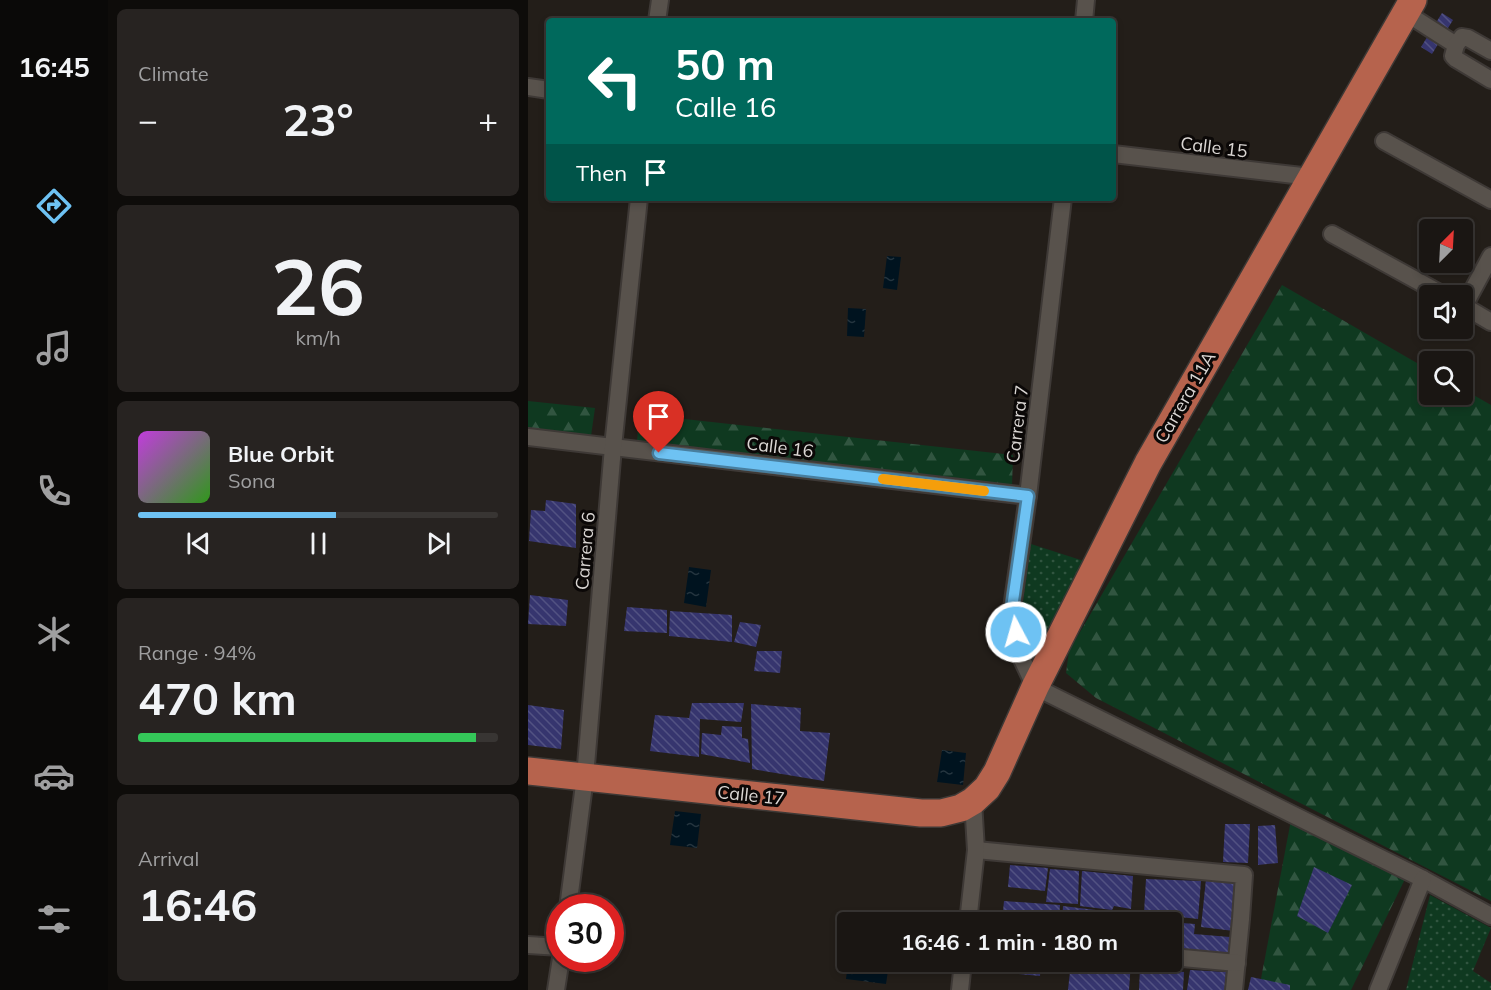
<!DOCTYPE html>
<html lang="en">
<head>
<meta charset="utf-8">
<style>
	body { margin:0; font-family:Mulish,sans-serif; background:#272321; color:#f1f3f6; height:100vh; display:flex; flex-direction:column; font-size:22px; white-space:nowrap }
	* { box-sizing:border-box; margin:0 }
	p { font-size:20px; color:#9f9fa0 }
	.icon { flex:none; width:33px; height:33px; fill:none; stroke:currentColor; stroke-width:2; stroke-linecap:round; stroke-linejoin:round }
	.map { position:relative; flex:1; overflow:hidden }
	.sheet { display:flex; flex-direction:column; gap:9px; padding:9px; background:#0e0c0a; width:420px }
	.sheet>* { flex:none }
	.banner { position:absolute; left:18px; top:18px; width:570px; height:183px; border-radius:6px; box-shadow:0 3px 9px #0003,0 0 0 2px #383533; background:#00695c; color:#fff; overflow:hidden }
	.needle { width:39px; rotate:24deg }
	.controls { position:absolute; left:891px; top:219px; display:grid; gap:12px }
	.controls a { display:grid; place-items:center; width:54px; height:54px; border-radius:6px; background:#1a1613; box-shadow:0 3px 9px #0003,0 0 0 2px #383533; font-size:30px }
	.speed { position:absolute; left:18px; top:894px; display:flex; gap:12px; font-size:30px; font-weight:700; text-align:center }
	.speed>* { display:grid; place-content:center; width:78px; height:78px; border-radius:50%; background:#1a1613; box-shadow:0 3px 9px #0003,0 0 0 2px #383533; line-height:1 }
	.speed .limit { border:9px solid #d22; background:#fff; color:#111 }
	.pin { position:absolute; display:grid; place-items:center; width:51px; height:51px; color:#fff; margin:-62px -26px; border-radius:50% 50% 50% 0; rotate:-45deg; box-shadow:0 0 6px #0007 }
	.pin .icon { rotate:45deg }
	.me { position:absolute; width:66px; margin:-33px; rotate:354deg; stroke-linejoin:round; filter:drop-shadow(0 0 4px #0008) }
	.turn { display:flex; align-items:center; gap:21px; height:126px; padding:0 30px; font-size:27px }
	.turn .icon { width:78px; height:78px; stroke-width:2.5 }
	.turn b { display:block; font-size:42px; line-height:51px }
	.then { display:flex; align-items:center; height:57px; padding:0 30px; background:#0003; gap:12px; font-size:22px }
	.big { font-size:45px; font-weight:700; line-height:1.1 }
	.sheet .widget { flex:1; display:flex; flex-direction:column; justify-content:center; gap:9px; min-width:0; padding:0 21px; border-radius:9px; background:#272321 }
	.sheet .dial { align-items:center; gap:0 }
	.dial b { font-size:78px; line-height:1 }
	.song { display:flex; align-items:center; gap:18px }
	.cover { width:72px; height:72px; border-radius:9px; background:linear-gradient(135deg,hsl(290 70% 55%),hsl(110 70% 35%)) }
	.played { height:6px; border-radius:3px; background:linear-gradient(90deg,#6ec2f3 55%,#383533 55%) }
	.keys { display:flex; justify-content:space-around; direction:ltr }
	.heat { display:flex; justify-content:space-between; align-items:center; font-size:33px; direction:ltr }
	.charge { height:9px; border-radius:4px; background:linear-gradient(90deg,#34c759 94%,#383533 0) }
	.trip { position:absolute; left:309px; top:912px; width:345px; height:60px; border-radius:6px; background:#1a1613; box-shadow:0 3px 9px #0003,0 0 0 2px #383533; font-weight:700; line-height:60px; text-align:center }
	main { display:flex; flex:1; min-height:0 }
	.dock { display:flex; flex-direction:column; width:108px; justify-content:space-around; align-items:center; background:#0a0908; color:#9f9fa0 }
	.dock .icon { width:42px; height:42px }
	.dock .active { color:#6ec2f3 }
	.dock b { font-size:27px; color:#f1f3f6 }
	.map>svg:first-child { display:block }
	.grass { fill:url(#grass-dots) }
	.forest { fill:url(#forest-firs) }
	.water { fill:url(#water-ripples) }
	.building { fill:url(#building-back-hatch) }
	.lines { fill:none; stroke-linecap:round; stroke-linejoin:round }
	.minor-casing { stroke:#3e3936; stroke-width:20 }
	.trunk-casing { stroke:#3e3936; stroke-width:30 }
	.minor { stroke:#58524c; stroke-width:16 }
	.trunk { stroke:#b6634d; stroke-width:27 }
	.route-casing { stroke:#487e9e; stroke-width:15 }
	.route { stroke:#6ec2f3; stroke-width:10 }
	.slow { stroke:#f59e0b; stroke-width:10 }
	.labels { text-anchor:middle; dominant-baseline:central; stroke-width:6; stroke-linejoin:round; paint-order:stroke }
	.street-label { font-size:18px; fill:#dad6d3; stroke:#0b0807 }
</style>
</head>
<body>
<main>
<nav class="dock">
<b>16:45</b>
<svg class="icon active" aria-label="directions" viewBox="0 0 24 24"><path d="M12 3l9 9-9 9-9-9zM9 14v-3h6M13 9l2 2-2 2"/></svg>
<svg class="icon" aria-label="music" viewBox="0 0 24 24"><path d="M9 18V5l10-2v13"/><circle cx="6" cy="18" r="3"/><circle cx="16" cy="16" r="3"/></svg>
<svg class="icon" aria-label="phone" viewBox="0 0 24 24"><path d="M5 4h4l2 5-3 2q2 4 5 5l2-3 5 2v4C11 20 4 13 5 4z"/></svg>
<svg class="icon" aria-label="climate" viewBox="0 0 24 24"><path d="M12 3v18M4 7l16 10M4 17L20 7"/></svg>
<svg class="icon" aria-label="car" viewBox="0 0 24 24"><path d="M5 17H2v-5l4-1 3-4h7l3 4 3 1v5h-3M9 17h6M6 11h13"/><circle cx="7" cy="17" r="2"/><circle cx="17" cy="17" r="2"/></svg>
<svg class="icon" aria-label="filters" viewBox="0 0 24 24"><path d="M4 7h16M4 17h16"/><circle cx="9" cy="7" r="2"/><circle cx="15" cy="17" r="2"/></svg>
</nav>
<section class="sheet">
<div class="widget"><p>Climate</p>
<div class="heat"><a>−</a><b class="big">23°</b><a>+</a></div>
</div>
<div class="widget dial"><b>26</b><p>km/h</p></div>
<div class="widget">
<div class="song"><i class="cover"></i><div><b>Blue Orbit</b><p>Sona</p></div></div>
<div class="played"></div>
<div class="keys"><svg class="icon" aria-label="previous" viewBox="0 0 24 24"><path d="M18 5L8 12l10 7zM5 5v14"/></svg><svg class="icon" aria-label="pause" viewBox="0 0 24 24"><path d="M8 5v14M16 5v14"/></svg><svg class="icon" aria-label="next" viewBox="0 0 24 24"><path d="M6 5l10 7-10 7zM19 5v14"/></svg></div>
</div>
<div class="widget"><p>Range · 94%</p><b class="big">470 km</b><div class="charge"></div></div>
<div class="widget"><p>Arrival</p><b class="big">16:46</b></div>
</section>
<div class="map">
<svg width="963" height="990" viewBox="0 0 963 990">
	<defs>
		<pattern id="grass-dots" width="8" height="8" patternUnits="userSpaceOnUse" patternTransform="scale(1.5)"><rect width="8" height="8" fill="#0f3920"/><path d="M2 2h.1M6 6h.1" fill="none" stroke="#315540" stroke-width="1.8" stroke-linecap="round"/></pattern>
		<pattern id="forest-firs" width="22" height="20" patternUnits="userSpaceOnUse" patternTransform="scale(1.5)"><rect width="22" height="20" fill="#0f3920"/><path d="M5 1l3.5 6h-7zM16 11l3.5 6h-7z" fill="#315540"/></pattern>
		<pattern id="water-ripples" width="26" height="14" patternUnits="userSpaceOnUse" patternTransform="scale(1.5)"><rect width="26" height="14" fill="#00131f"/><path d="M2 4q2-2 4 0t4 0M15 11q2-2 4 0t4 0" fill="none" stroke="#25353f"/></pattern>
		<pattern id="building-back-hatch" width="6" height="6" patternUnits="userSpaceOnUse" patternTransform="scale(1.5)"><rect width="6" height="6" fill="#36356e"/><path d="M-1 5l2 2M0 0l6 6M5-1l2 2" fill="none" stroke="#525282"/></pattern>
	</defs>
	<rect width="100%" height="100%" fill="#231e19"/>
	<g class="grass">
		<polygon points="503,544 559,562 509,661 495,601"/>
		<polygon points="902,895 963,928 945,971 963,983 963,990 878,990"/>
	</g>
	<g class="forest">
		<polygon points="754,285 901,370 902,394 934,394 935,389 963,405 963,901 568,698 538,673 541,651"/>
		<polygon points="0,401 67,408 63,436 0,428"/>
		<polygon points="111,414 485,455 484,486 109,442"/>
		<polygon points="763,820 877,879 823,990 754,990 732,984"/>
	</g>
	<g class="water">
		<polygon points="359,256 373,257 369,290 355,288"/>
		<polygon points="320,308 338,309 336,337 319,336"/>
		<polygon points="161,567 183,570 178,607 156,603"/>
		<polygon points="414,750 438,753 435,785 409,782"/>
		<polygon points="147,811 173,814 169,848 142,845"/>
		<polygon points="320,962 344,962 361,964 358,984 318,979"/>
	</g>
	<g class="building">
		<polygon points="914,13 925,20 904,54 893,47"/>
		<polygon points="18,500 48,504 48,548 1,541 3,510 17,511"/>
		<polygon points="2,595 40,600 38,626 0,624"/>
		<polygon points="99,607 139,610 139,633 96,631"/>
		<polygon points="142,611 204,615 204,642 141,636"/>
		<polygon points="212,622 233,625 228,647 206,642"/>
		<polygon points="229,651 254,651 252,673 226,671"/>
		<polygon points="164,703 216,703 213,722 172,719 171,757 122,751 127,715 161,718"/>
		<polygon points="223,704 273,708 272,731 302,733 296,781 224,769"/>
		<polygon points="0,705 36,710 33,749 0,745"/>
		<polygon points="194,726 214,727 214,738 220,739 222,763 173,754 174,733 193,735"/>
		<polygon points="697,824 722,824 720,863 695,862"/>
		<polygon points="747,825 750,863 730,865 730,826"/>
		<polygon points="482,865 520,868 517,891 480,887"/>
		<polygon points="786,867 824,885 800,933 769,916"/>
		<polygon points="522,869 551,871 550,904 518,902"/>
		<polygon points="554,871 605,876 603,909 586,906 584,910 552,906"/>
		<polygon points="618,879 673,881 670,919 616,913"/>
		<polygon points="678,879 710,883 706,931 673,927"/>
		<polygon points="476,901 532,905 531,922 474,922"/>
		<polygon points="535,906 584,912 583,922 534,922"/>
		<polygon points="587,912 613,913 613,917 643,921 643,922 587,922"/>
		<polygon points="644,921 651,922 650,951 644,951"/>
		<polygon points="654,923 667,924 666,934 702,937 701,958 652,952"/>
		<polygon points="471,962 513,962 512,976 471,972"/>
		<polygon points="543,962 603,962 601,990 540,990"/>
		<polygon points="612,967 656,972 655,990 611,990"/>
		<polygon points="662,970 698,972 697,990 659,990"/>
		<polygon points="723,977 762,985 762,990 720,990"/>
	</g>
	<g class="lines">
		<defs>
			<g id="minor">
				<polyline points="878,13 928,45"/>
				<polyline points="129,21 132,0"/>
				<polyline points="556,21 558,0"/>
				<polyline points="963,51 940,38 934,37 928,45 925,56 928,59 963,80"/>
				<polyline points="0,87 21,90"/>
				<polyline points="856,141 963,200"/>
				<polyline points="585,154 783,177"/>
				<polyline points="535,198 500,496 484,608 492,655 507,687 895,879 963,916"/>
				<polyline points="804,234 917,296"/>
				<polyline points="934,305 963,322"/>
				<polyline points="936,306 963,256"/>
				<polyline points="0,437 500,496"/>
				<polyline points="448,850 716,875 713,919 706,990"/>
				<polyline points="40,908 57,777 85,447 111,198"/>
				<polyline points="440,922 448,850 445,801"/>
				<polyline points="0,945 32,947"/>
				<polyline points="644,957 709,963"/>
				<polyline points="28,990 33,958"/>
				<polyline points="432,990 435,962"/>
				<polyline points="850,990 895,879"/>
			</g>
			<polyline id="trunk" points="0,771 393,813 413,813 433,808 445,801 459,788 469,772 507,687 620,463 885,0"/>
		</defs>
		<use href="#minor" class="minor-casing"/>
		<use href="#trunk" class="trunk-casing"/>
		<use href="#minor" class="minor"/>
		<use href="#trunk" class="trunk"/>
	</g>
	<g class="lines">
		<defs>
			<polyline id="route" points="131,453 500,496 484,608 488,632"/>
		</defs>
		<use href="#route" class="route-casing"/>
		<use href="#route" class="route"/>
		<polyline class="slow" points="355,479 456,491"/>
	</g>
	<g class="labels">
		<g class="street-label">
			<text transform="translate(686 147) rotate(7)">Calle 15</text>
			<text transform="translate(657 397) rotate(-60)">Carrera 11A</text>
			<text transform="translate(489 424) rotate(-83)">Carrera 7</text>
			<text transform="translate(252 447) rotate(7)">Calle 16</text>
			<text transform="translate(57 551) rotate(-85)">Carrera 6</text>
			<text transform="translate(223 795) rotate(6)">Calle 17</text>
		</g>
	</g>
</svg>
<div class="controls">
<a><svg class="needle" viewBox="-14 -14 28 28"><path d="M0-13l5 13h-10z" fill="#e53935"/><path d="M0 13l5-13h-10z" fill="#9f9fa0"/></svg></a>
<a><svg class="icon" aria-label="sound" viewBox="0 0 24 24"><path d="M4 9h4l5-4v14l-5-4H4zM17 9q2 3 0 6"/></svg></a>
<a><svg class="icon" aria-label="search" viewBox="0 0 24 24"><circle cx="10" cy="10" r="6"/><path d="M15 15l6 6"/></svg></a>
</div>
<div class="speed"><div class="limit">30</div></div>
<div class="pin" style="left:131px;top:453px;background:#d93025"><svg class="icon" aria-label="arrive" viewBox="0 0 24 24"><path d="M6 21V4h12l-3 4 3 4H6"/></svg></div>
<svg class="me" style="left:488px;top:632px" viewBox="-20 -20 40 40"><circle r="17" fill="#6ec2f3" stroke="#fff" stroke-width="3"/><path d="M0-11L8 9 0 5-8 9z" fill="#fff"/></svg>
<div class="trip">16:46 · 1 min · 180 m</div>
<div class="banner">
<div class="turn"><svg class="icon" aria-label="left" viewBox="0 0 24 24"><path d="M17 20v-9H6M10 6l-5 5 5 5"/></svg><div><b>50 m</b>Calle 16</div></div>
<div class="then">Then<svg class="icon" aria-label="arrive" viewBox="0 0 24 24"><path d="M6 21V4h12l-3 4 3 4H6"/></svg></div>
</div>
</div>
</main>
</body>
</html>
